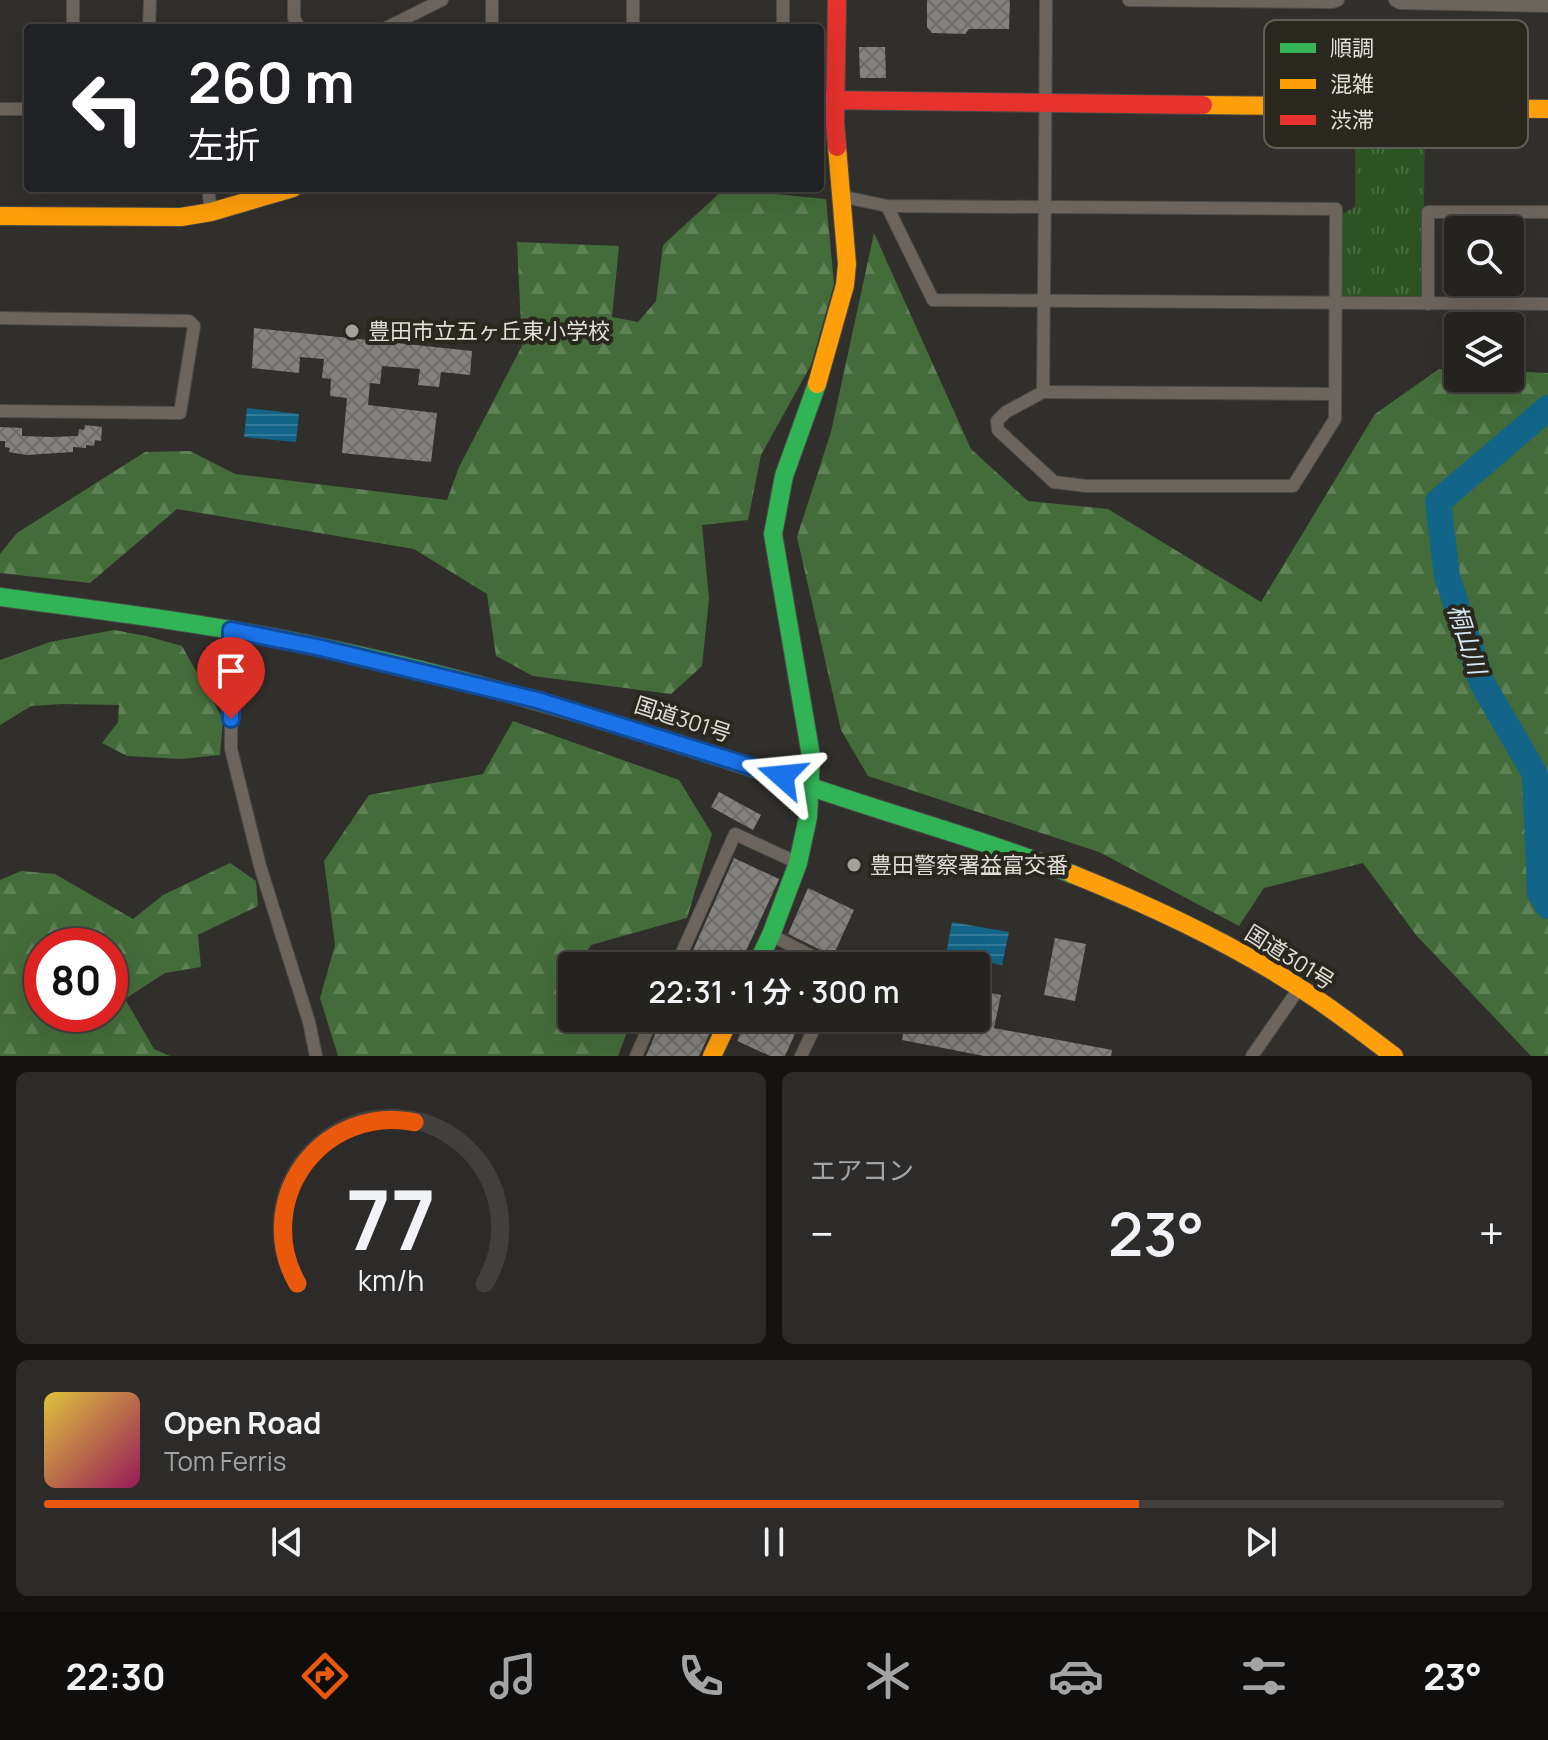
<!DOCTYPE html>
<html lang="ja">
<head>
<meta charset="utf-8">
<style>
	body { margin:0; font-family:Manrope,"Noto Sans JP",sans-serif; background:#2d2b29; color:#f1f3f6; height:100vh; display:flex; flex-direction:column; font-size:30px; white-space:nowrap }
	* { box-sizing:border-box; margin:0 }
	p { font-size:26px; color:#a3a4a5 }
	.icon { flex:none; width:44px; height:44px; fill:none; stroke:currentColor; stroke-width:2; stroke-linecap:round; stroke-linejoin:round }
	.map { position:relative; height:1056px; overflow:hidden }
	.details { display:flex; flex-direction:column; gap:16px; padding:16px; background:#141312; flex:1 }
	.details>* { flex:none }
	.banner { position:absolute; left:24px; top:24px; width:800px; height:168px; border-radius:8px; box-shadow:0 8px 32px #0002,0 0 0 2px #42403e; background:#202124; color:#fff; overflow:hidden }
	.controls { position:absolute; left:1444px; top:216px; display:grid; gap:16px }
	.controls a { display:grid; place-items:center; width:80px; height:80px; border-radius:8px; background:#252320; box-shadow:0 8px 32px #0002,0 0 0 2px #42403e; font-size:40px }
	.speed { position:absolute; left:24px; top:928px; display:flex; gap:16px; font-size:40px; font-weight:700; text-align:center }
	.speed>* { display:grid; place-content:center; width:104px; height:104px; border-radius:50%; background:#252320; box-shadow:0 8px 32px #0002,0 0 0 2px #42403e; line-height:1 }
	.speed .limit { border:12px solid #d22; background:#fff; color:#111 }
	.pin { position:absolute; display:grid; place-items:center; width:68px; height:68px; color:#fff; margin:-82px -34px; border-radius:50% 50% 50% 0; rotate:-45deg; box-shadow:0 0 8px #0007 }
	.pin .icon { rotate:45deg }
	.me { position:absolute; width:88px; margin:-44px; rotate:288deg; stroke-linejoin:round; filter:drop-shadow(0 0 6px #0008) }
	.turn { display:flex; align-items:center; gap:28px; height:168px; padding:0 32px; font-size:36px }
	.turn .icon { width:104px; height:104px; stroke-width:2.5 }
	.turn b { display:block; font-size:56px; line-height:68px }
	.big { font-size:60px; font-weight:600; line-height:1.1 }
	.details .card { flex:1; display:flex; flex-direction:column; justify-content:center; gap:12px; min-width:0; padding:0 28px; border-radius:12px; background:#2d2b29 }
	.details .dial { align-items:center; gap:0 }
	.dial svg { height:208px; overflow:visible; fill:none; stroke:#42403e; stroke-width:7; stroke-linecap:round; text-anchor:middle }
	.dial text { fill:#f1f3f6; stroke:none }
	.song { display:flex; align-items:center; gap:24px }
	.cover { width:96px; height:96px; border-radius:12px; background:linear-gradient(135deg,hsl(50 70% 55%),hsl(330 70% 35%)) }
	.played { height:8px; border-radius:4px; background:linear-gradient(90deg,#ea580c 75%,#42403e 75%) }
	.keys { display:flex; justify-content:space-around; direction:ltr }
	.heat { display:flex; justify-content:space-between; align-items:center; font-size:44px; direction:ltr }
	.details .tiles { flex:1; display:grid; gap:16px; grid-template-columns:1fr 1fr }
	.card:last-child { grid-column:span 2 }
	.trip { position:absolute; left:558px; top:952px; width:432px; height:80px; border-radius:8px; background:#252320; box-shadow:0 8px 32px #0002,0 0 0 2px #42403e; font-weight:600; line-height:80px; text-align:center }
	.tab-bar { display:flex; height:128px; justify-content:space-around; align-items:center; background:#0f0e0d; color:#a3a4a5 }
	.tab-bar .icon { width:56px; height:56px }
	.tab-bar .selected { color:#ea580c }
	.tab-bar b { font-size:36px; color:#f1f3f6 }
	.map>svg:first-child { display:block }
	.forest { fill:url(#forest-firs); fill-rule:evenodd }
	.park { fill:url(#park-tufts) }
	.water { fill:url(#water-rules) }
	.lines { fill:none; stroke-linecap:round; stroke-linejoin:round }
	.river { stroke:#126488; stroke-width:26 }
	.building { fill:url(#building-cross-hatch) }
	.street-casing { stroke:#4c4b48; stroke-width:14 }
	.fast-casing { stroke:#4c4b48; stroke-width:20 }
	.slow-casing { stroke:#4c4b48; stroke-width:20 }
	.jam-casing { stroke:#4c4b48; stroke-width:20 }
	.street { stroke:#6c655d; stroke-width:12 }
	.fast { stroke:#30b455; stroke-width:18 }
	.slow { stroke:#ff9f0a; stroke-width:18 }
	.jam { stroke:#e5322d; stroke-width:18 }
	.route-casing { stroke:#114b97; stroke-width:20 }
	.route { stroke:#1a73e8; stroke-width:14 }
	.poi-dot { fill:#a3a19c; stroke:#2a271e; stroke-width:3 }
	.labels { text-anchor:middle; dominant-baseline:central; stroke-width:8; stroke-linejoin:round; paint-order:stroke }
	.poi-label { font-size:22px; fill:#e1dfd9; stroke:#2a271e; text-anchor:start }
	.street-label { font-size:22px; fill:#e1dfd9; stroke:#2a271e }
	.water-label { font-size:24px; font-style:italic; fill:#d4e7f3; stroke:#2a271e }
	.key { fill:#2a271e; stroke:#615e56; stroke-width:2 }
	.key-label { font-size:22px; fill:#e1dfd9 }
</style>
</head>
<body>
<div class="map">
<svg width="1548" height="1056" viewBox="0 0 1548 1056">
	<defs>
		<pattern id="forest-firs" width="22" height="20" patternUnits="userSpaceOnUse" patternTransform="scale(2)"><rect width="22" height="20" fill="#446c3a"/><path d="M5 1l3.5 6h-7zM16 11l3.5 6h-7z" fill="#5f8156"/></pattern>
		<pattern id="park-tufts" width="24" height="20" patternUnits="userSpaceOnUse" patternTransform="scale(2)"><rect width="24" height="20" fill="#2c5322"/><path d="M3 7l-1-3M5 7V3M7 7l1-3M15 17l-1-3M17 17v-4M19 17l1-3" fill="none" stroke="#4a6b42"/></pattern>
		<pattern id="water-rules" width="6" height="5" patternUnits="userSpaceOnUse" patternTransform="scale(2)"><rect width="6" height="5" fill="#126488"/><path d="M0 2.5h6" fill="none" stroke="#347a98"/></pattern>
		<pattern id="building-cross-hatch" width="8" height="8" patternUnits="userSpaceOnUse" patternTransform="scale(2)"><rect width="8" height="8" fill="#84827e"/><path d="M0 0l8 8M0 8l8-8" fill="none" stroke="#6e6c69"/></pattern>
	</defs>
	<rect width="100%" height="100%" fill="#312f2b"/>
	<g class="forest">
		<polygon points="724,189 826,199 834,284 811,365 761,455 748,520 702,525 709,599 702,666 671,694 533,676 496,656 487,594 414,549 177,509 90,583 0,573 0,554 17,533 145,452 190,451 235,474 447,500 459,467 522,346 517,242 619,246 612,317 638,322 656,301 663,245"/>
		<polygon points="874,233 971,449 1028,501 1108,509 1261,602 1375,414 1439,369 1458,370 1458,378 1510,378 1510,371 1548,373 1548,1056 1531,1056 1416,935 1363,863 1264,888 1239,926 1099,852 868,776 841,730 797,537 831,432"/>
		<polygon points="114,630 146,636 182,646 223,719 220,755 181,759 127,756 102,743 118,722 119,705 62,704 31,706 0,725 0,660 50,642"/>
		<polygon points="513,721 679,780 712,834 687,918 591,945 578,966 572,966 572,975 566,984 572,988 572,1018 615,1018 629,1027 618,1056 338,1056 320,998 335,945 324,861 369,795 483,774"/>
		<path d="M 230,863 L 256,881 L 258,906 L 198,935 L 201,967 L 165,973 L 125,999 L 154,1049 L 170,1056 L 0,1056 L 0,880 L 21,871 L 55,874 L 133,919 L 163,895 ZM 110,946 L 110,1014 L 42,1014 L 42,946 Z"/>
	</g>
	<polygon class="park" points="1355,115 1425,117 1423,297 1342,296 1342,214 1355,207"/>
	<g class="water">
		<polygon points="247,408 299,414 296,442 244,437"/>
		<polygon points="952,922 1009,932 1002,965 946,954"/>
	</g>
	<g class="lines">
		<polyline class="river" points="1548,408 1438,502 1447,576 1482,683 1535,774 1540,893 1548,906"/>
	</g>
	<g class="building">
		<polygon points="927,0 1010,0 1009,29 969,29 965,34 932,33 927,27"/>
		<polygon points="859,47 885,47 886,78 860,78"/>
		<polygon points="254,328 472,351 470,375 441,372 439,387 418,385 420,369 382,366 380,384 370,383 368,405 437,413 431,462 342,453 347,398 330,396 331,379 322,378 324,359 300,357 299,373 252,368"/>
		<polygon points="85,425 102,427 101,441 95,440 94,446 86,445 86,448 73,447 73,452 26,455 9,452 10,448 5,447 5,441 0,441 0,427 22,428 22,436 51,437 78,436 79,429 84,430"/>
		<polygon points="719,792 761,815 753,830 711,807"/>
		<polygon points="734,858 779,879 777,884 739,966 686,966"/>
		<polygon points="808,888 854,910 833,956 788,934"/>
		<polygon points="1055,938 1086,944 1075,1001 1044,995"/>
		<polygon points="976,990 1001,995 994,1028 1112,1050 1111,1056 984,1056 902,1040 906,1018 976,1018"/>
		<polygon points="662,1018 717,1018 699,1056 646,1056"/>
		<polygon points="747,1018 802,1018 785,1056 770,1056 737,1041"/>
	</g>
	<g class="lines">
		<defs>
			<g id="street">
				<polyline points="294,0 294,18 299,28"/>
				<polyline points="492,0 492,28"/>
				<polyline points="1129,0 1332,2 1338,0"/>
				<polyline points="1395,0 1400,3 1548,6"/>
				<polyline points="73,28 73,0"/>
				<polyline points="149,28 150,0"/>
				<polyline points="386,28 442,0"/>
				<polyline points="633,28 633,0"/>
				<polyline points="783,28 783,0"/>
				<polyline points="0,109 28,109"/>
				<polyline points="208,188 211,212"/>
				<path d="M 840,196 L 887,206 L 1336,209 L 1335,419 L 1293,486 L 1086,486 L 1054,482 L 998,430 L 997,421 L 1006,412 L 1043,392 C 1044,261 1046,131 1046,0"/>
				<polyline points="887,206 933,300 1548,304"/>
				<polyline points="1428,304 1428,212 1548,212"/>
				<polyline points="0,318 189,321 194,326 180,413 0,411"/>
				<polyline points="1043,392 1335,394"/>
				<polyline points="231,630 231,749 260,866 309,1022 316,1056"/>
				<polyline points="771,935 831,966"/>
				<polyline points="676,966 735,834 798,863"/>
				<polyline points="636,1056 653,1018"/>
				<polyline points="801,1056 819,1018"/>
				<polyline points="1252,1056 1300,987"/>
			</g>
			<g id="fast">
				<path d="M 0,597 C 106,611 212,624 316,646 C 494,683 666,739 838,796 C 916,822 995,844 1072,874"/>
				<polyline points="756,966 771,935 798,863 808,817 811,756 773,534 784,476 817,384"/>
			</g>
			<g id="slow">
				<polyline points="1203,105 1548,109"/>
				<polyline points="0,216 181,217 211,212 293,188"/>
				<polyline points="817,384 845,285 847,264 837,147"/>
				<path d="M 1072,874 C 1154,907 1236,945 1309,994 C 1338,1013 1366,1035 1394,1056"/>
				<polyline points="712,1056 730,1018"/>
			</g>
			<g id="jam">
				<polyline points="837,0 835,122 837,147"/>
				<polyline points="820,100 1203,105"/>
			</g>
		</defs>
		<use href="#street" class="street-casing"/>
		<use href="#fast" class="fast-casing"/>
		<use href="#slow" class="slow-casing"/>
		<use href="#jam" class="jam-casing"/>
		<use href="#street" class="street"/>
		<use href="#fast" class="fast"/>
		<use href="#slow" class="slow"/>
		<use href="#jam" class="jam"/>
	</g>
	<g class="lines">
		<defs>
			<polyline id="route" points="231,719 231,630 317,647 537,700 782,776"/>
		</defs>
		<use href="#route" class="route-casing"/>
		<use href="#route" class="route"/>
	</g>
	<g class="poi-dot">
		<circle cx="352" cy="331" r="8"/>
		<circle cx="854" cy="865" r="8"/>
	</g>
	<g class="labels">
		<g class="poi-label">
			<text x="368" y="331">豊田市立五ヶ丘東小学校</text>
			<text x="870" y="865">豊田警察署益富交番</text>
		</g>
		<g class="street-label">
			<text transform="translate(683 719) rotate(18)">国道301号</text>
			<text transform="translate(1290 957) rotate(32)">国道301号</text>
		</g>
		<g class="water-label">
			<text transform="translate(1468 639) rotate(72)">桐山川</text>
		</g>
	</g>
	<rect x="1264" y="20" width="264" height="128" rx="12" class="key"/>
	<rect x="1280" y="43" width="36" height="10" fill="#30b455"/>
	<rect x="1280" y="79" width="36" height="10" fill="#ff9f0a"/>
	<rect x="1280" y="115" width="36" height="10" fill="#e5322d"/>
	<g class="key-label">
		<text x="1330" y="56">順調</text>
		<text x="1330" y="92">混雑</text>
		<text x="1330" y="128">渋滞</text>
	</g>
</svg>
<div class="controls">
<a><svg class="icon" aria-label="search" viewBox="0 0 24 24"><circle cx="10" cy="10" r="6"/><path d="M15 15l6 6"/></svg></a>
<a><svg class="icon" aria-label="layers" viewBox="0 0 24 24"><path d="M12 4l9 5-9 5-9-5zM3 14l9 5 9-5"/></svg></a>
</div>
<div class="speed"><div class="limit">80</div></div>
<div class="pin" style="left:231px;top:719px;background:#d93025"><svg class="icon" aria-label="arrive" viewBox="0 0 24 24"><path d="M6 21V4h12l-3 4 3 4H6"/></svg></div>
<svg class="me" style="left:782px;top:776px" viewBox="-20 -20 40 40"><path d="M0-17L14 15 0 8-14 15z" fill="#1a73e8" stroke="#fff" stroke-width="4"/></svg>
<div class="trip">22:31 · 1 分 · 300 m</div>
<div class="banner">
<div class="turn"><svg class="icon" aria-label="left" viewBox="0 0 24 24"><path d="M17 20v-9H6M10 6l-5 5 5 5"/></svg><div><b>260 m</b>左折</div></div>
</div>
</div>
<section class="details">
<div class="tiles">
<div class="card dial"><svg viewBox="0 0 100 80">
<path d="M14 69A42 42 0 1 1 86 69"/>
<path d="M14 69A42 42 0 0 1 59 7" stroke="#ea580c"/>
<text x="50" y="56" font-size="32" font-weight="700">77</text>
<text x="50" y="72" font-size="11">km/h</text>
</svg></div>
<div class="card"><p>エアコン</p>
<div class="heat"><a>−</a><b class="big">23°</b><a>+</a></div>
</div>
<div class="card">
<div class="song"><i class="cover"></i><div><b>Open Road</b><p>Tom Ferris</p></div></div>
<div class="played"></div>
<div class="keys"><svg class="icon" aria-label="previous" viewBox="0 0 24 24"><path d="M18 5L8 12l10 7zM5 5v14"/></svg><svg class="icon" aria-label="pause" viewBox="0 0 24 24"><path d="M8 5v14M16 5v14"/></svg><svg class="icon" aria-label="next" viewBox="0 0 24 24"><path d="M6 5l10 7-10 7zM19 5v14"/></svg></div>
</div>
</div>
</section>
<nav class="tab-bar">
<b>22:30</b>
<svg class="icon selected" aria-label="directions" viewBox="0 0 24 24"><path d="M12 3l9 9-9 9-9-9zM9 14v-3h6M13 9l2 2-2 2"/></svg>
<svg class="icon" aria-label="music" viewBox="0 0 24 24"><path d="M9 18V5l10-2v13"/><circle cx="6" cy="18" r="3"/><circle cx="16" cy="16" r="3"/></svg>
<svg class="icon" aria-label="phone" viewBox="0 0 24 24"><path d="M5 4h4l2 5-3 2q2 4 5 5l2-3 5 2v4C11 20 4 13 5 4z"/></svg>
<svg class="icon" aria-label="climate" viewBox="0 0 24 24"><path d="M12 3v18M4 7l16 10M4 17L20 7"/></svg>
<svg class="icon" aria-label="car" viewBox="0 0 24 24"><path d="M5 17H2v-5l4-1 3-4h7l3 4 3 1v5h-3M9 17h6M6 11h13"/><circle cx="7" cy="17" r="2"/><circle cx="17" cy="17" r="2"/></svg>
<svg class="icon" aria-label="filters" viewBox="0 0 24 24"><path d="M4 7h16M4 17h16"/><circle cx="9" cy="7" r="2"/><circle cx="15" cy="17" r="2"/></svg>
<b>23°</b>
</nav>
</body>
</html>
